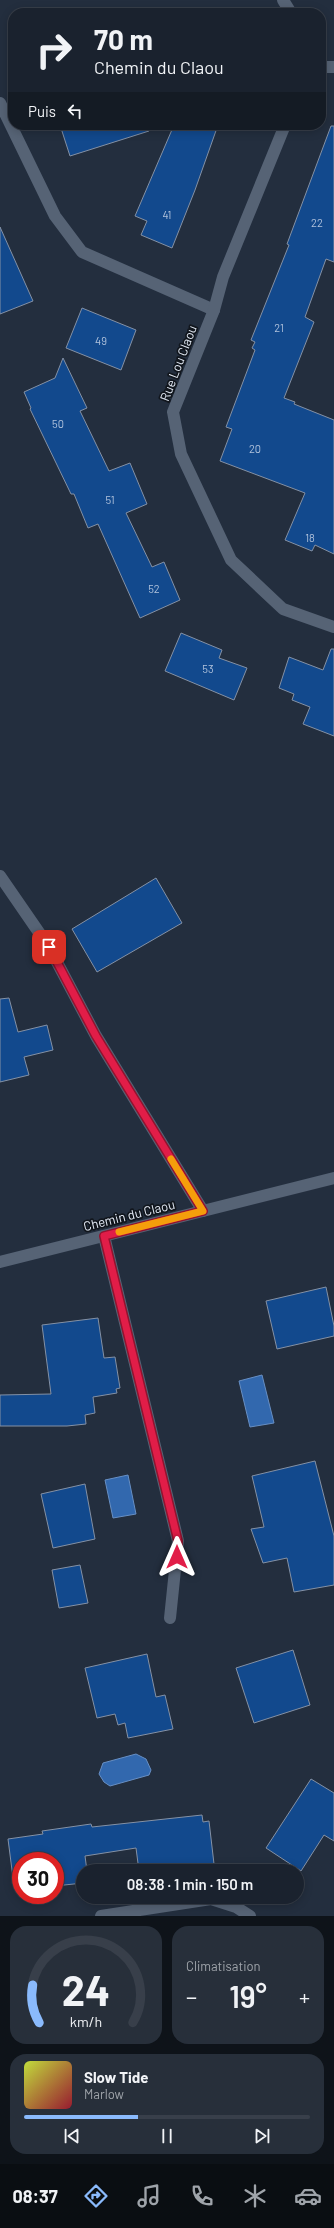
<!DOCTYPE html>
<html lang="fr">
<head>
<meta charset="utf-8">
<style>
	body { margin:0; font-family:Barlow,sans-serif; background:#272f3a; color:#f1f3f6; height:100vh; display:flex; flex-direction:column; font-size:15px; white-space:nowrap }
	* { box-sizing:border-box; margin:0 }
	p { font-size:13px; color:#9fa4aa }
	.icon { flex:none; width:22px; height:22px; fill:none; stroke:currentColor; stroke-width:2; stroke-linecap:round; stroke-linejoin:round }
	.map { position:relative; height:1916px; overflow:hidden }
	.panel { display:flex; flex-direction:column; gap:10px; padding:10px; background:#0e1319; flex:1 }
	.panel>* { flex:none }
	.top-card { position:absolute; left:8px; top:8px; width:318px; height:122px; border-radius:16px; box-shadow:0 2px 10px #0003,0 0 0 1px #383f4a; background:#1a222e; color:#f1f3f6; overflow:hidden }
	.speed { position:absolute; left:12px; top:1852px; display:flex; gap:8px; font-size:20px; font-weight:700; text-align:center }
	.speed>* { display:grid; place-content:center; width:52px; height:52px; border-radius:50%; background:#1a222e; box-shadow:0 2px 10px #0003,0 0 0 1px #383f4a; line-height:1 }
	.speed .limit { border:6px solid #d22; background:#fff; color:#111 }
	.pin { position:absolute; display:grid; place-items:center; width:34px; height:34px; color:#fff; margin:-17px; border-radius:8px; box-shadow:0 2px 6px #0006 }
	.me { position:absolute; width:44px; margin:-22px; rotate:0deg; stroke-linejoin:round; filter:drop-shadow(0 0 3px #0008) }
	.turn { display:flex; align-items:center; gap:14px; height:84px; padding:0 20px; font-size:18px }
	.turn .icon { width:52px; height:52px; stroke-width:2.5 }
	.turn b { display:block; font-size:28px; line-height:34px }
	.then { display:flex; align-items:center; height:38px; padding:0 20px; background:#0003; gap:8px; font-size:15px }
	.big { font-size:30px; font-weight:600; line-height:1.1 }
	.panel .tile { flex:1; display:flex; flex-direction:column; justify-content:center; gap:6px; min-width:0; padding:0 14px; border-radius:16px; background:#272f3a }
	.panel .dial { align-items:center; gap:0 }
	.dial svg { height:104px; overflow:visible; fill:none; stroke:#383f4a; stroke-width:7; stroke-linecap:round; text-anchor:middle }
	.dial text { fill:#f1f3f6; stroke:none }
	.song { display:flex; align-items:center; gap:12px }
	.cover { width:48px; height:48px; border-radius:6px; background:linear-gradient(135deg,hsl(70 70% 55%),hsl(350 70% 35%)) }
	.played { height:4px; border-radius:2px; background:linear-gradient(90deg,#8abafc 40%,#383f4a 40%) }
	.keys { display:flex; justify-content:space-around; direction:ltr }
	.heat { display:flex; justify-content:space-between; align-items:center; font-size:22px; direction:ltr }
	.panel .tiles { flex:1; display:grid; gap:10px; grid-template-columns:1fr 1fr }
	.tile:last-child { grid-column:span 2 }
	.trip { position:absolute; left:76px; top:1864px; width:228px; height:40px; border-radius:20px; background:#1a222e; box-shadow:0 2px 10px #0003,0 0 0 1px #383f4a; font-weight:600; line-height:40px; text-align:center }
	.menu { display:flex; height:64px; justify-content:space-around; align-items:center; background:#0a0e12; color:#9fa4aa }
	.menu .icon { width:28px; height:28px }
	.menu .on { color:#8abafc }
	.menu b { font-size:18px; color:#f1f3f6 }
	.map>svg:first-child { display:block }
	.water { fill:#3268ae; stroke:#678fc4 }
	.building { fill:#12498d; stroke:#8491a5 }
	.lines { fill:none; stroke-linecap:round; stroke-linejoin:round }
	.lane { stroke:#566375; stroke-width:12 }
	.street { stroke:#566375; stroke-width:12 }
	.route-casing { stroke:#92132f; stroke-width:10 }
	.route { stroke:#e11d48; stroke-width:7 }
	.slow { stroke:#f59e0b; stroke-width:7 }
	.labels { text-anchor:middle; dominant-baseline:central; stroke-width:3.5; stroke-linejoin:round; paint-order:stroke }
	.number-label { font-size:11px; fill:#b0c2dc }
	.street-label { font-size:13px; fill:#e4ebf6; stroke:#11161d }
</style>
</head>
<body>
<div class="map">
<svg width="334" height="1916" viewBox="0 0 334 1916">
	<rect width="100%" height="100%" fill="#232e3e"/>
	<g class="water">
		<polygon points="262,1375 274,1423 250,1427 239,1381"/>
		<polygon points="128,1475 136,1514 113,1518 105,1480"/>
		<polygon points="136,1754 146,1759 151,1770 149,1775 110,1786 104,1782 99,1774 103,1763"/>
	</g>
	<g class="building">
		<polygon points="60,125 149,125 149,131 70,156"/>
		<polygon points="174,125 218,125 195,190 172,248 141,235 147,221 135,216"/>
		<polygon points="331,126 334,126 334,262 326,259 305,317 314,322 284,398 295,402 294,404 334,420 334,554 315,545 312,551 285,540 305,493 220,461 232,429 226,427 255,350 252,348 255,342 251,340 289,245 287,244"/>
		<polygon points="0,227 33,301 0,314"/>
		<polygon points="82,308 136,330 121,370 66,348"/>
		<polygon points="63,358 87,408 80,411 109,471 130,463 147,504 126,513 152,567 164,562 180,600 140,618 98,524 88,528 74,494 71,494 30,409 31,408 24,392 55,378"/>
		<polygon points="181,633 222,650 219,658 247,668 234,700 165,671"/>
		<polygon points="331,649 334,649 334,736 303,724 310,707 292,700 294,694 279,688 289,657 323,670"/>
		<polygon points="156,878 182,923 97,972 72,929"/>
		<polygon points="9,998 18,1032 47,1025 53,1050 24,1057 29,1075 0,1082 0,999"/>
		<polygon points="326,1287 334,1326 334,1336 277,1349 266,1301"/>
		<polygon points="98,1318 104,1358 115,1357 120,1388 116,1389 117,1393 93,1397 95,1413 85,1415 86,1424 67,1426 0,1426 0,1395 51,1394 42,1325"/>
		<polygon points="315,1461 334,1536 334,1585 294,1592 287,1558 263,1563 251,1529 264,1527 252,1476"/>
		<polygon points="85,1484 95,1539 53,1548 41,1494"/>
		<polygon points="80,1565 88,1603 59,1608 52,1570"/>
		<polygon points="293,1650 310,1705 254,1723 236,1668"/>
		<polygon points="147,1654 156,1697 165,1695 173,1729 128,1738 125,1723 118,1725 115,1714 97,1718 85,1668"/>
		<polygon points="311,1779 334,1793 334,1841 324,1835 301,1871 266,1848"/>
		<polygon points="202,1815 203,1822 209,1821 214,1864 192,1867 192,1871 139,1871 136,1848 85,1856 87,1871 83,1871 83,1883 55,1886 55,1861 21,1861 21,1877 13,1878 8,1839 43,1834 42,1831 91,1824 92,1827"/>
	</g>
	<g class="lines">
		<polyline class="lane" points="0,876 49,947 96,1036 203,1211"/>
		<g class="street">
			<polyline points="283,0 291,13"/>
			<polyline points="321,67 334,67"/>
			<polyline points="0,103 55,216 82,252 214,310"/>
			<polyline points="285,125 223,277 214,310 173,412 181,454 231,560 283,609 334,627"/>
			<polyline points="104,1236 178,1541 170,1618"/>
			<polyline points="0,1262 334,1178"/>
			<polyline points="101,1916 211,1899 236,1907 250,1916"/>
		</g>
	</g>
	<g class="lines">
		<defs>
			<polyline id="route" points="49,947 96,1036 203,1211 104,1236 178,1541 177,1557"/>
		</defs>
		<use href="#route" class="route-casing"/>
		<use href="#route" class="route"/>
		<polyline class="slow" points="119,1232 203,1211 171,1159"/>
	</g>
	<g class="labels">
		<g class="number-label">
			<text x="167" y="214">41</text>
			<text x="317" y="222">22</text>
			<text x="279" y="327">21</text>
			<text x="101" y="340">49</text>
			<text x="58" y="423">50</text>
			<text x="255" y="448">20</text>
			<text x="110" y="499">51</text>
			<text x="310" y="537">18</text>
			<text x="154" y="588">52</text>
			<text x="208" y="668">53</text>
		</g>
		<g class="street-label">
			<text transform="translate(178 363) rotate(-69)">Rue Lou Claou</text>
			<text transform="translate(129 1215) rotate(-14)">Chemin du Claou</text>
		</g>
	</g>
</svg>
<div class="speed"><div class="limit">30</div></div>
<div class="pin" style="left:49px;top:947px;background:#d93025"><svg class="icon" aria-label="arrive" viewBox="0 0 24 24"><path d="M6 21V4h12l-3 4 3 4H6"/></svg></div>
<svg class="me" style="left:177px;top:1557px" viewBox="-20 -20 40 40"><path d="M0-17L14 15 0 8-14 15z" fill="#e11d48" stroke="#fff" stroke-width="4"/></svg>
<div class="trip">08:38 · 1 min · 150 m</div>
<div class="top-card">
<div class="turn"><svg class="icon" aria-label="right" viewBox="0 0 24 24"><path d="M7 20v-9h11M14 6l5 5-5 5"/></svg><div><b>70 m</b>Chemin du Claou</div></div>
<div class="then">Puis<svg class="icon" aria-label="left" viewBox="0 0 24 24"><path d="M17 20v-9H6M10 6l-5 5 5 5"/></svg></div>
</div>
</div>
<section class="panel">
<div class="tiles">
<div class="tile dial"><svg viewBox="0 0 100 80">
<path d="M14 69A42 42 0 1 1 86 69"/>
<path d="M14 69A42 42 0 0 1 9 40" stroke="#8abafc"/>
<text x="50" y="56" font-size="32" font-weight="700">24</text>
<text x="50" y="72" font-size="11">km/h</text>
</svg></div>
<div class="tile"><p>Climatisation</p>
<div class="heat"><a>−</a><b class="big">19°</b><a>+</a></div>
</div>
<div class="tile">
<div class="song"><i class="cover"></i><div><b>Slow Tide</b><p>Marlow</p></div></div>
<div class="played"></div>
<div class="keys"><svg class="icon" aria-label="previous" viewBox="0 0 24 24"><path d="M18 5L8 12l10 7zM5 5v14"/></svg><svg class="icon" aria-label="pause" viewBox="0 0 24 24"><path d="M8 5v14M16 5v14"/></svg><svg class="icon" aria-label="next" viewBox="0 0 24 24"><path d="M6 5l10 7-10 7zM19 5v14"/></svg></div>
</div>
</div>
</section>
<nav class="menu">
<b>08:37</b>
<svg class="icon on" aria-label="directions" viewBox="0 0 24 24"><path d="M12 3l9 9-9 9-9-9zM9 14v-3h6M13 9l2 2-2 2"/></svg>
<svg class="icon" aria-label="music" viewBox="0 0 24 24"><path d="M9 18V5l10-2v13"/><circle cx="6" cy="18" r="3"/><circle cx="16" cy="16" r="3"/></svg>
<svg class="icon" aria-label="phone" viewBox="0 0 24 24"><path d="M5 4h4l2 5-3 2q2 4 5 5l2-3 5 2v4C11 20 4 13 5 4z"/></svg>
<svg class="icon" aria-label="climate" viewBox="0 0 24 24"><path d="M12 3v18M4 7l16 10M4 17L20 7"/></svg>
<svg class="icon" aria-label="car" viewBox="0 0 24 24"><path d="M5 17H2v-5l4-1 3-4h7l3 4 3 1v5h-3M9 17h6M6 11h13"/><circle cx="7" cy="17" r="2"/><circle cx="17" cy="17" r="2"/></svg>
</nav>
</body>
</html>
